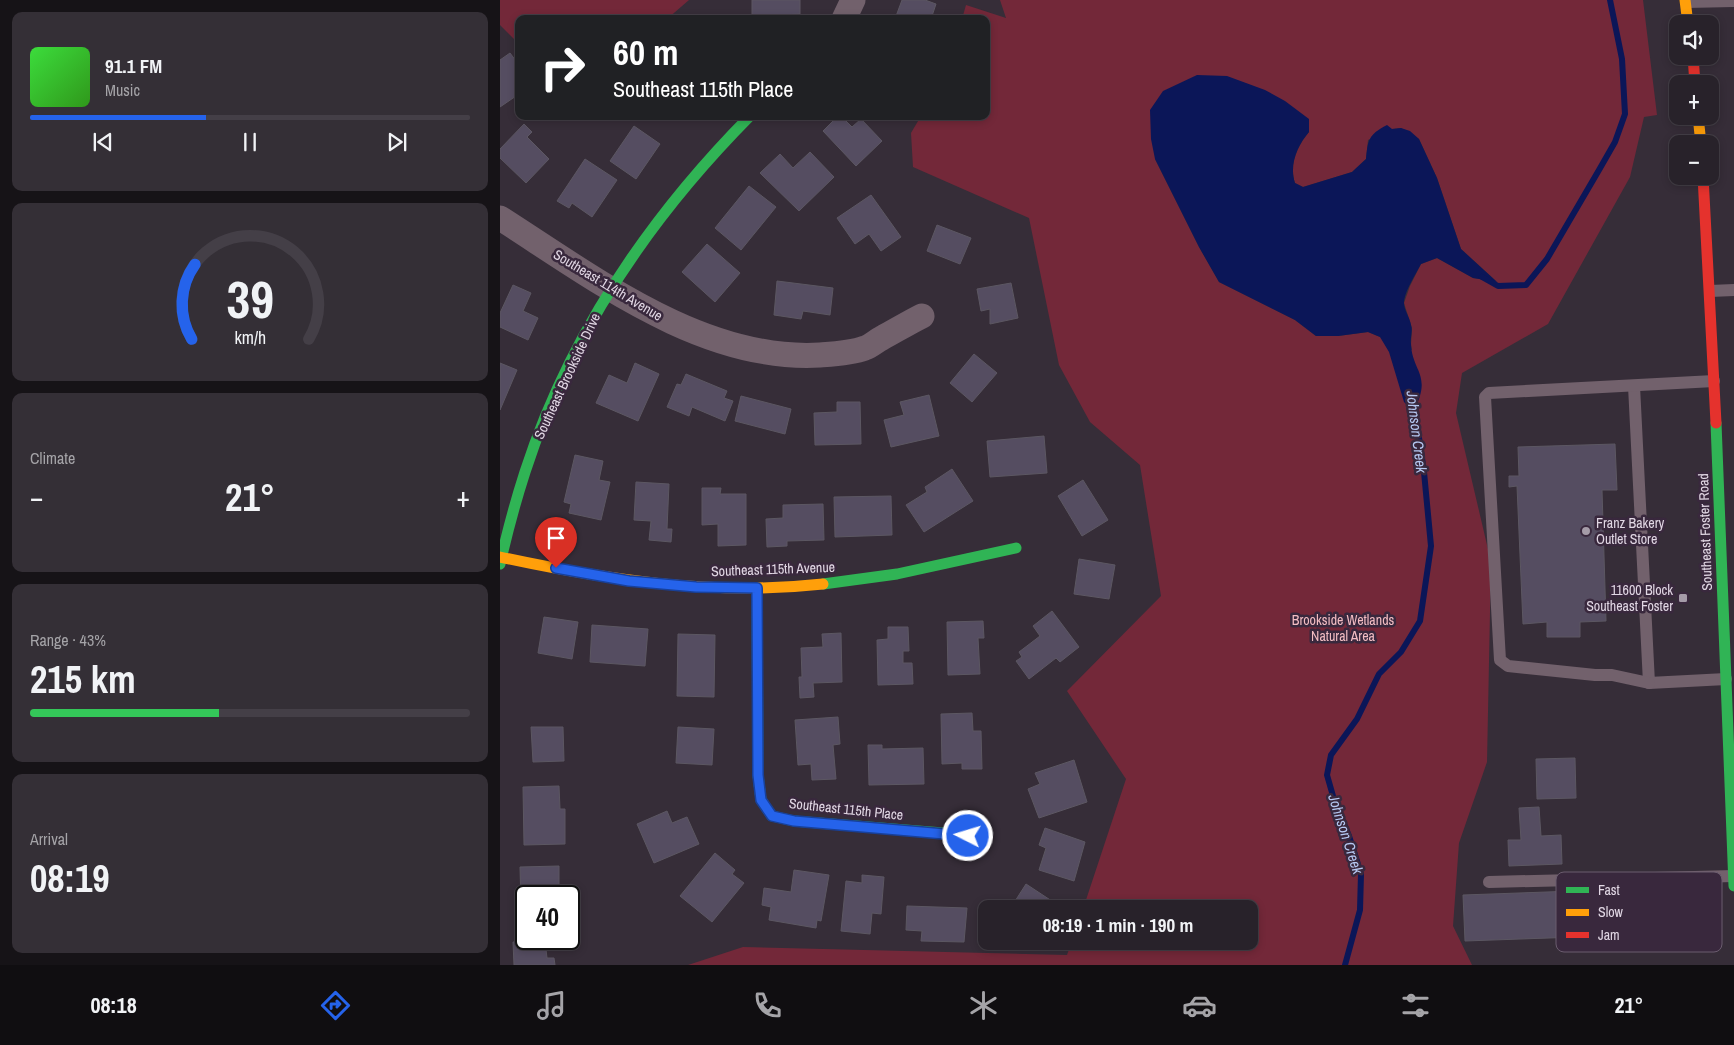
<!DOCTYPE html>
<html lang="en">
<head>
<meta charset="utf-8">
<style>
	body { margin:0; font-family:"Archivo Narrow",sans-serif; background:#342f36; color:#f1f3f6; height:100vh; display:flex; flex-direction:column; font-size:19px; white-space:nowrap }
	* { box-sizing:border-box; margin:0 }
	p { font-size:16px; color:#a5a4a8 }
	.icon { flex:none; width:28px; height:28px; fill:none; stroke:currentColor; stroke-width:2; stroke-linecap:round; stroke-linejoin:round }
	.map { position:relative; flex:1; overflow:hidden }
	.details { display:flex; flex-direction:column; gap:12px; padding:12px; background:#161317; width:500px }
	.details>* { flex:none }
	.top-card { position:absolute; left:15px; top:15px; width:475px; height:105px; border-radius:10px; box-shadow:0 2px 8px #0003,0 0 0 1px #443f47; background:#202124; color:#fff; overflow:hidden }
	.buttons { position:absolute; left:1169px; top:15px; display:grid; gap:10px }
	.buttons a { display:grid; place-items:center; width:50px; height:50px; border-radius:10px; background:#28222a; box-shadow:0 2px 8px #0003,0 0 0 1px #443f47; font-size:25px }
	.speed { position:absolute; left:15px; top:885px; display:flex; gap:10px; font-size:25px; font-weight:700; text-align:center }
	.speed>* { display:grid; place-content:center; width:65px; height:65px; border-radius:50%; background:#28222a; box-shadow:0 2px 8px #0003,0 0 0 1px #443f47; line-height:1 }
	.speed .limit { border:2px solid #111; border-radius:8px; background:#fff; color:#111 }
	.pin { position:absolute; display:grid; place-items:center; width:42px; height:42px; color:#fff; margin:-51px -21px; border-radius:50% 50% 50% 0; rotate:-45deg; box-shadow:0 0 5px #0007 }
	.pin .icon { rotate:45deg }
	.me { position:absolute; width:55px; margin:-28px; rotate:275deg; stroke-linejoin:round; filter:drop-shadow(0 0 4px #0008) }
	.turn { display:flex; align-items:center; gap:18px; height:105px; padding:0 15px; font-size:22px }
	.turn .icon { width:65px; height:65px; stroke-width:2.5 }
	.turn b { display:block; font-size:35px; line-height:42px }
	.big { font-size:38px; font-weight:700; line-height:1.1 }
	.details .card { flex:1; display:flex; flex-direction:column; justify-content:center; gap:8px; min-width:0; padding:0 18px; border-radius:10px; background:#342f36 }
	.details .dial { align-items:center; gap:0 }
	.dial svg { height:130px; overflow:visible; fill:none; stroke:#443f47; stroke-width:7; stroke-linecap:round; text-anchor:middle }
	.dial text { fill:#f1f3f6; stroke:none }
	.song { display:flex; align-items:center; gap:15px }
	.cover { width:60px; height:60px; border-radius:8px; background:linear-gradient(135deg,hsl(120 70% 55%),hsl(110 70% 35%)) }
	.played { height:5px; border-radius:2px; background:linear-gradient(90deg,#2563eb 40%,#443f47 40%) }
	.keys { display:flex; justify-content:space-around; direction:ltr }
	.heat { display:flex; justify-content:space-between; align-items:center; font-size:28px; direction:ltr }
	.charge { height:8px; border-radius:4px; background:linear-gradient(90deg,#34c759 43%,#443f47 0) }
	.trip { position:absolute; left:478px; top:900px; width:280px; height:50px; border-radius:10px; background:#28222a; box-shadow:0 2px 8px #0003,0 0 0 1px #443f47; font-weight:700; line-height:50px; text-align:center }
	.tabs { display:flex; height:80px; justify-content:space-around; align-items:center; background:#100e11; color:#a5a4a8 }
	.tabs .icon { width:35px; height:35px }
	.tabs .current { color:#2563eb }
	.tabs b { font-size:22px; color:#f1f3f6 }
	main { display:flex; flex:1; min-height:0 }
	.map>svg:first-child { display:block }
	.green { fill:#732839; fill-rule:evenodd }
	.water { fill:#0b1658 }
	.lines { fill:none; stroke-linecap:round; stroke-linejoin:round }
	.stream { stroke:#0b1658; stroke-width:6 }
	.building { fill:#554d61; stroke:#5c5762 }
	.lane { stroke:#72616c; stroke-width:12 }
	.street { stroke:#72616c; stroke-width:25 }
	.fast { stroke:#30b455; stroke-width:11 }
	.slow { stroke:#ff9f0a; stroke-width:11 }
	.jam { stroke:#e5322d; stroke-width:11 }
	.route-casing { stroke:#184099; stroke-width:12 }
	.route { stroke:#2563eb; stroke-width:9 }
	.poi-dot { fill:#a59ca8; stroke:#39283d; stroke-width:2 }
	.labels { text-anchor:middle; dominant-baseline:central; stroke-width:5; stroke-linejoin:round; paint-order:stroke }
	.street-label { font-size:14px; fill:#e1d7e4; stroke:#39283d }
	.poi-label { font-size:14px; fill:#e1d7e4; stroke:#39283d; text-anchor:start }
	.park-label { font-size:14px; fill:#f3bdc3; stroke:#39283d }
	.water-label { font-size:15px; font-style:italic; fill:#b5c7f1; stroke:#39283d }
	.key { fill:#39283d; stroke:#6b5d6f; stroke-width:1 }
	.key-label { font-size:14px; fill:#e1d7e4 }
</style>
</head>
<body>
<main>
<section class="details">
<div class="card">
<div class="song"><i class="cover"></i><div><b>91.1 FM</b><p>Music</p></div></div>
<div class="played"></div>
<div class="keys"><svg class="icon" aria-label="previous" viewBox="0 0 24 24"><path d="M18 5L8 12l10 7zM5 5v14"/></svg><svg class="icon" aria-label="pause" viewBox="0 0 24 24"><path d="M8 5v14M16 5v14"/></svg><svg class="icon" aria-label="next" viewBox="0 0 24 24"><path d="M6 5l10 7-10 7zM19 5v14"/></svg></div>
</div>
<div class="card dial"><svg viewBox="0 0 100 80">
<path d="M14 69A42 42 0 1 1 86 69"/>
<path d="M14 69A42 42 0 0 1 16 23" stroke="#2563eb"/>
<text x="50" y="56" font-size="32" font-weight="700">39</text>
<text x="50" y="72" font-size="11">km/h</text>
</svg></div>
<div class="card"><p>Climate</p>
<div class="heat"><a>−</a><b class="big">21°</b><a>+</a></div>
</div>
<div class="card"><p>Range · 43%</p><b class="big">215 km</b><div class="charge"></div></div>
<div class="card"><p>Arrival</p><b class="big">08:19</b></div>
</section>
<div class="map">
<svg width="1234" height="965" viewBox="0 0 1234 965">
	<rect width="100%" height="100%" fill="#362d38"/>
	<g class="green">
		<polygon points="0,0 189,0 167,19 19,19 19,44 0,25"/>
		<path d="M 500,0 L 1143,0 L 1157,115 L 1144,117 L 1130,177 L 1048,324 L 962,373 L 956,413 L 991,562 L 987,762 L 959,843 L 953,926 L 972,965 L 188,965 L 243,947 L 567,955 L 572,941 L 749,941 L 749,909 L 583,909 L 626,779 L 567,691 L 661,596 L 640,465 L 590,422 L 559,365 L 529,218 L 413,167 L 411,133 L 421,116 L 486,116 L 486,19 L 462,19 L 466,5 L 506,18 ZM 901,128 L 919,139 L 937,178 L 961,249 L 996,281 L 973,278 L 937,258 L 921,264 L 910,286 L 904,303 L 912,328 L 911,345 L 912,350 L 868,332 L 838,336 L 816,336 L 795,320 L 719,282 L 699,247 L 655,159 L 809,132 C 797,146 789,165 795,183 L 803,187 L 852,172 L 866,159 L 868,140 L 892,129 Z"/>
	</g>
	<path class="water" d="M 697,75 L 727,76 L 765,90 L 785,101 L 809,119 L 809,132 C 797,146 789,165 795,183 L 803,187 L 852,172 L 866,159 C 868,140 868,135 887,125 L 892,129 L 901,128 L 910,131 L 919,139 L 937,178 L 961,249 L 997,282 L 973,278 L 937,258 L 921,264 C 916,274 904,292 904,303 C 904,310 910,318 911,325 C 913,331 910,338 911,344 C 912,370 930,374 917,404 L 908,406 L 904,402 L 889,352 L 880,337 L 868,332 L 838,336 L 816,336 L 795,320 L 719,282 L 699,247 L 655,159 L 651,139 L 650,110 L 663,91 Z"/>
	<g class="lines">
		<g class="stream">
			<polyline points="982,277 998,286 1026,285 1047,259 1099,170 1115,142 1125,114 1122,59 1110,0"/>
			<polyline points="845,965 860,910 861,874 849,836 835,803 827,775 831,755 857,719 879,674 901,652 920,621 931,546 924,472 913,397"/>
		</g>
	</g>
	<g class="building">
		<polygon points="252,0 300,0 300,14 252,16"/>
		<polygon points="402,0 425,0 436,4 431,19 395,19"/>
		<polygon points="10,53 19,65 19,94 0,107 0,60"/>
		<polygon points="338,116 341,116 352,127 361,119 382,141 356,166 323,131"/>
		<polygon points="24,124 32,132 27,137 49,159 26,183 0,158 0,149"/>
		<polygon points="134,126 160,144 136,179 110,161"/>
		<polygon points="310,152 334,177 299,211 260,173 280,154 293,168"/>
		<polygon points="85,159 117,180 92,217 72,203 69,208 57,201"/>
		<polygon points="249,186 276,207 241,250 215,228"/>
		<polygon points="371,195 401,237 381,251 369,234 355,244 337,218"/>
		<polygon points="437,225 471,238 460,264 427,251"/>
		<polygon points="207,244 240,273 215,302 182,272"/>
		<polygon points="277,281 333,288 330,315 303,311 301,319 274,315"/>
		<polygon points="511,283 518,318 490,324 490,309 481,311 477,289"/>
		<polygon points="13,285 31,293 23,311 38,318 28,340 0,327 0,313"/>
		<polygon points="474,354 497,373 472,402 450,383"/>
		<polygon points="0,363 17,370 0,410"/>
		<polygon points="135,363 159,374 138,421 96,403 109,375 127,383"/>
		<polygon points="186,374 227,391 224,398 233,401 225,421 192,407 189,416 167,407 177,384 181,385"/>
		<polygon points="429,395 439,436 391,447 384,420 404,415 400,402"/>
		<polygon points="241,396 291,409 285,434 235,421"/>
		<polygon points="337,402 360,402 361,444 315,445 314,413 337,412"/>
		<polygon points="544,436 547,473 490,477 487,441"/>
		<polygon points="1115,444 1117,490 1102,490 1106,621 1080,622 1080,637 1047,637 1047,622 1023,624 1017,486 1009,487 1009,476 1019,476 1018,447"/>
		<polygon points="75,455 103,461 99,480 110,482 101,520 69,513 71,504 64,502"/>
		<polygon points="452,469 473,501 424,532 406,505 427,492 425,487"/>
		<polygon points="583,480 608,520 582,536 558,496"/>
		<polygon points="136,482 169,484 167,529 172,529 171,542 149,540 151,521 134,520"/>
		<polygon points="202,488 221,488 220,494 246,494 246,545 218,546 218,524 202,525"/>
		<polygon points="391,496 392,535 335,537 334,497"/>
		<polygon points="323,504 324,540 287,541 287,546 267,547 266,519 283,518 283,505"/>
		<polygon points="579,559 615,565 609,599 574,594"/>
		<polygon points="552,611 579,647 560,662 556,658 529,679 516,661 522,657 519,652 540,636 533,626"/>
		<polygon points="44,617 78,622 72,659 38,653"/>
		<polygon points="483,621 484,638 478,638 480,674 448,675 447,622"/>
		<polygon points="92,625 148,629 145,666 90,662"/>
		<polygon points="388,627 408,627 409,651 403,651 403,663 412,663 413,684 378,685 377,640 388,639"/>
		<polygon points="341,633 342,682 313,683 314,697 300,698 299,677 302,677 301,648 323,647 322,634"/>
		<polygon points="178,634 215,635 214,697 177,696"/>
		<polygon points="472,713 473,731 481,731 482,769 462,769 462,763 442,764 441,714"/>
		<polygon points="338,717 340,744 333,745 336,779 312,780 311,764 298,765 295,720"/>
		<polygon points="31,727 63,727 64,761 33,762"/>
		<polygon points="178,727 214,729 212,765 176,763"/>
		<polygon points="368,745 382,745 382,749 423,748 424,784 369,785"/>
		<polygon points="1075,758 1076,798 1037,799 1036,759"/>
		<polygon points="574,760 587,802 539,818 528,789 540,784 535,773"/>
		<polygon points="59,786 60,809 65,809 65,844 24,845 23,787"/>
		<polygon points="1039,807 1041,836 1061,835 1062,864 1009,866 1008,840 1021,840 1019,808"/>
		<polygon points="167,811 172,823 187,817 199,844 154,863 137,824"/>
		<polygon points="545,828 585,842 574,881 539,870 546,848 539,845"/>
		<polygon points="215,853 235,870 232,874 244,883 212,922 180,896"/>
		<polygon points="59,866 59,896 26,896 26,905 21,905 20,867"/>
		<polygon points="294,870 329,875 321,921 317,920 316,928 269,920 271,907 262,905 264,888 291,892"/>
		<polygon points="362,875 384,877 381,914 372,913 370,934 341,931 346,881 362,883"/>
		<polygon points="526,884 564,909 510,909"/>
		<polygon points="1103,890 1105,936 965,941 963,895"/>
		<polygon points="407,906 467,908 464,942 421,941 422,931 406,930"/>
		<polygon points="45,941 47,958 54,958 55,965 14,965 13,942"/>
	</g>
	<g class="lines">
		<g class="lane">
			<polyline points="1186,2 1234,1"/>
			<polyline points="1210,291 1234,290"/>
			<polyline points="1134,386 1149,683 1226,679"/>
			<polyline points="1149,683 1112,675 1095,675 1008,666 1000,660 985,397 989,393 1214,381"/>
			<polyline points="989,882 1234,876"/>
		</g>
		<g class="street">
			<polyline points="344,19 353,0"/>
			<path d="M 0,218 C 94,278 203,362 320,355 C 334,354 352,353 365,348 C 371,346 376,341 382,338 C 395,331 408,323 422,316"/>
		</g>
		<g class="fast">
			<polyline points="1216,423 1234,886"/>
			<path d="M 0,564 C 7,533 15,503 25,472 C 69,336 150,217 250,116"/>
			<polyline points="323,584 397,574 516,548"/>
			<polyline points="257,588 258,775 261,800 272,816 294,821 468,835"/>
		</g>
		<g class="slow">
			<polyline points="1185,0 1188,24"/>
			<polyline points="1198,116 1201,144"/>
			<path d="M 0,557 C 106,580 214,596 323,584"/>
		</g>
		<g class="jam">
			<polyline points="1193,56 1195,84"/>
			<polyline points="1203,176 1216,423"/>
		</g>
	</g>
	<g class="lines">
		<defs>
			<polyline id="route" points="56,568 129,581 196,587 257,588 258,775 261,800 272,816 294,821 468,836"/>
		</defs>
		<use href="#route" class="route-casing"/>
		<use href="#route" class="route"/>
	</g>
	<g class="poi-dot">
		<circle cx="1086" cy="531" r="5"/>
		<rect x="1178" y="593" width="10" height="10" rx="2.5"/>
	</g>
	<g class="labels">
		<g class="street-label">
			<text transform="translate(108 285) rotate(31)">Southeast 114th Avenue</text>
			<text transform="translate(67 376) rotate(-65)">Southeast Brookside Drive</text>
			<text transform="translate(1205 532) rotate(-92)">Southeast Foster Road</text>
			<text transform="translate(273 569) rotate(-2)">Southeast 115th Avenue</text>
			<text transform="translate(346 809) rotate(6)">Southeast 115th Place</text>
		</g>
		<g class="poi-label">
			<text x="1096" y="523">Franz Bakery<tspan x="1096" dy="16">Outlet Store</tspan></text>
			<text x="1173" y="590" text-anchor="end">11600 Block<tspan x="1173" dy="16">Southeast Foster</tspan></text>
		</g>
		<g class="park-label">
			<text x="843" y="620">Brookside Wetlands<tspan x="843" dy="16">Natural Area</tspan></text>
		</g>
		<g class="water-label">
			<text transform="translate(917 432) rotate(83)">Johnson Creek</text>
			<text transform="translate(846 834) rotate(72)">Johnson Creek</text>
		</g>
	</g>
	<rect x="1056" y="872" width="166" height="80" rx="8" class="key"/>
	<rect x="1066" y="887" width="23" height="6" fill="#30b455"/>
	<rect x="1066" y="909" width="23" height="7" fill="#ff9f0a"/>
	<rect x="1066" y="932" width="23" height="6" fill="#e5322d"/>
	<g class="key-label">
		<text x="1098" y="895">Fast</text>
		<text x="1098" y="917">Slow</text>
		<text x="1098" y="940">Jam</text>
	</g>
</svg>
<div class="buttons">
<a><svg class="icon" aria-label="sound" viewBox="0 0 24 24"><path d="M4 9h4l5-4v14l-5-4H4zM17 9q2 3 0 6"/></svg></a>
<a>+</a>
<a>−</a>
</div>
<div class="speed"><div class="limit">40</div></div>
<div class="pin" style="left:56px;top:568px;background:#d93025"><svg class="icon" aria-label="arrive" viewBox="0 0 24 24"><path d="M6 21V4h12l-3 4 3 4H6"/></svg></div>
<svg class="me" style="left:468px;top:836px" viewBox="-20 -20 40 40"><circle r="17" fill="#2563eb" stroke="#fff" stroke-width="3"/><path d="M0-11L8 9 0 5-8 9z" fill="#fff"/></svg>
<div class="trip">08:19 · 1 min · 190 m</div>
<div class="top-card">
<div class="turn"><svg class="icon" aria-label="right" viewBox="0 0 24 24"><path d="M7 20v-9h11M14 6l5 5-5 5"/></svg><div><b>60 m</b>Southeast 115th Place</div></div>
</div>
</div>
</main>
<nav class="tabs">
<b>08:18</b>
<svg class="icon current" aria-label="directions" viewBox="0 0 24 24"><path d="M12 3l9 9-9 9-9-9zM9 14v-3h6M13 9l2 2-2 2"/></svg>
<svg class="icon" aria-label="music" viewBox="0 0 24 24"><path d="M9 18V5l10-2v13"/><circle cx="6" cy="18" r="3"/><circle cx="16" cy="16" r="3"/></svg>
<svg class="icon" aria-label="phone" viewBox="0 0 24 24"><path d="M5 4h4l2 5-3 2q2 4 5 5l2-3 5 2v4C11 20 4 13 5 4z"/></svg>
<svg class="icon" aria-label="climate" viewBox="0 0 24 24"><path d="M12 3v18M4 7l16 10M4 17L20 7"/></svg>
<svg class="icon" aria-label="car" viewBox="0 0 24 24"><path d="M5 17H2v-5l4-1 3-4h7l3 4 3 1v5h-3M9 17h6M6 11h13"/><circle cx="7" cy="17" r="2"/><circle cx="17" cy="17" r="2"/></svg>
<svg class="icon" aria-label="filters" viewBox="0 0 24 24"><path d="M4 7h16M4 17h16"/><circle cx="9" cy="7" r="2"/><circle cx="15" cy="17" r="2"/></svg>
<b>21°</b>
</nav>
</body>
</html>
